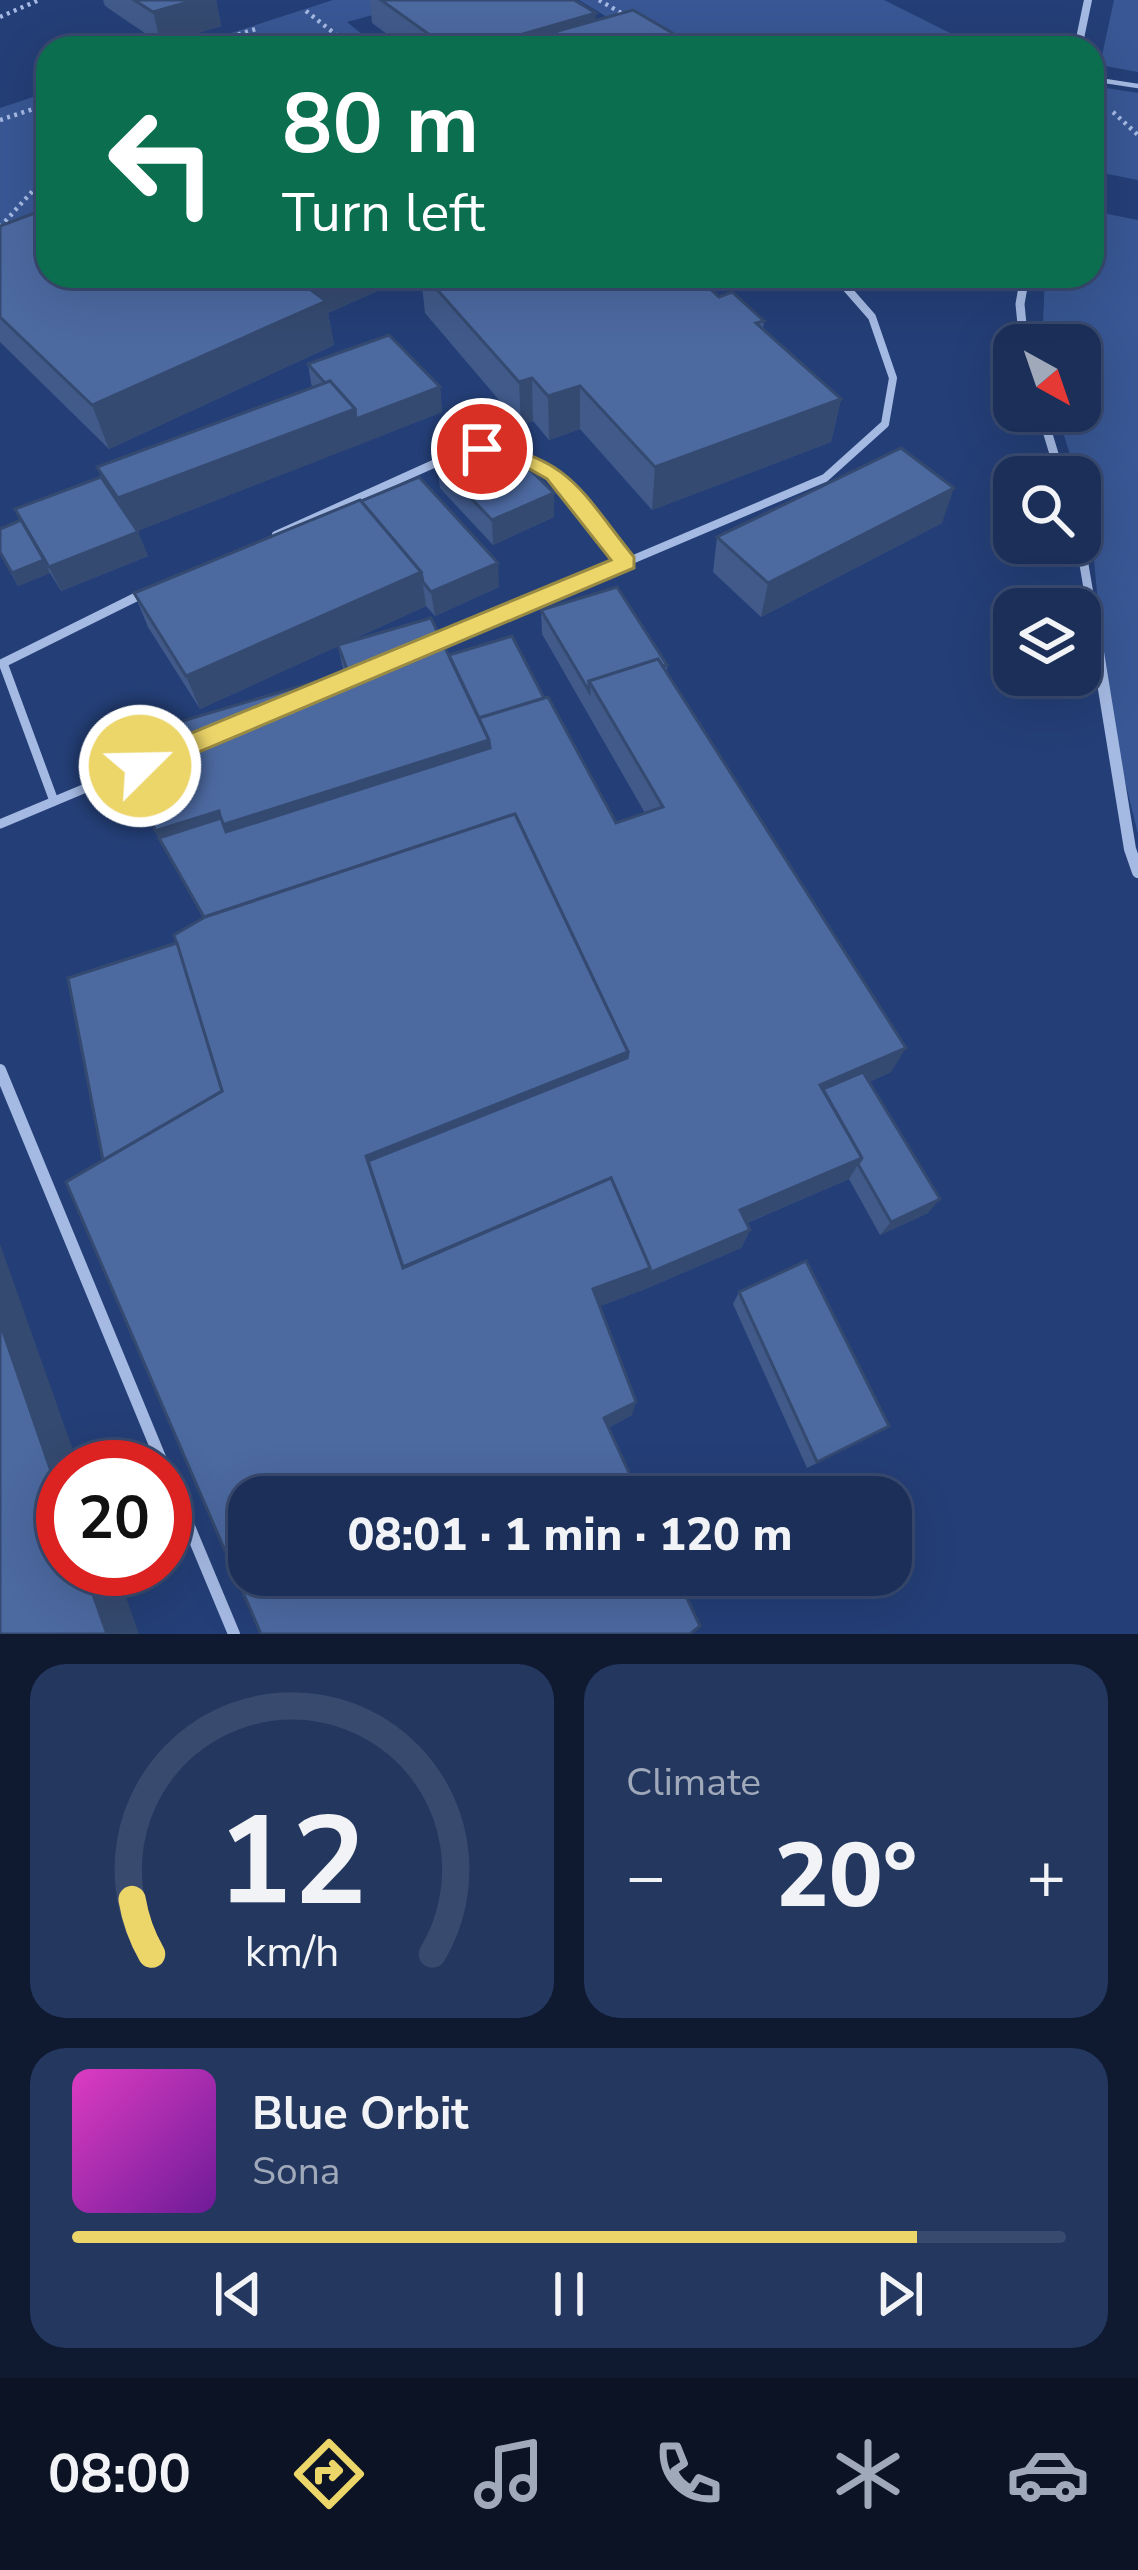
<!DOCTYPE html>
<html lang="en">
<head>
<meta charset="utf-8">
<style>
	body { margin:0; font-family:"Nunito Sans",sans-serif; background:#24375f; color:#f1f3f6; height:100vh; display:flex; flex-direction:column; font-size:45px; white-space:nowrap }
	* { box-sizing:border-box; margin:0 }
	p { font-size:39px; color:#a0a9ba }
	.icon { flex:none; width:66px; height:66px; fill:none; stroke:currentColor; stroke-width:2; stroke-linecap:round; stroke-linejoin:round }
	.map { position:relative; height:1634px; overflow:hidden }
	.details { display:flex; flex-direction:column; gap:30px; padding:30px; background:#0f1a31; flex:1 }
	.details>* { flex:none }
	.top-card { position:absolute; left:36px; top:36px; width:1068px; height:252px; border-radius:36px; box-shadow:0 12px 48px #0002,0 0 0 3px #394a6f; background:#0b6e4f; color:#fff; overflow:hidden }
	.needle { width:78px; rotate:140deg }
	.controls { position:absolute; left:993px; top:324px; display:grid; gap:24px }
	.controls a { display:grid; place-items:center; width:108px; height:108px; border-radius:24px; background:#1b2f59; box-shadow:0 12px 48px #0002,0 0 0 3px #394a6f; font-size:60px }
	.speed { position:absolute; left:36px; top:1440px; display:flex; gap:24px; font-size:60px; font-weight:700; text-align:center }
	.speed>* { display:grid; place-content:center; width:156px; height:156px; border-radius:50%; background:#1b2f59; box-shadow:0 12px 48px #0002,0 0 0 3px #394a6f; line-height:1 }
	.speed .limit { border:18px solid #d22; background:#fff; color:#111 }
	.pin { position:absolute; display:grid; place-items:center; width:102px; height:102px; color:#fff; margin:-51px; border:6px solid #fff; border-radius:50%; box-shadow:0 3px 12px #0007 }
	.me { position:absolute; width:132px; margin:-66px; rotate:67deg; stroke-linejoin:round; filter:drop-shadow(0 0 9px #0008) }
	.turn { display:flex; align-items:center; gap:42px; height:252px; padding:0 48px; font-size:54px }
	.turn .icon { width:156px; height:156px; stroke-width:2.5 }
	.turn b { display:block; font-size:84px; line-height:102px }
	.big { font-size:90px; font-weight:800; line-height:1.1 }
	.details .widget { flex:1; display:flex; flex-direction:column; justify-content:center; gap:18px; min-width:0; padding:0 42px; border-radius:36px; background:#24375f }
	.details .dial { align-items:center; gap:0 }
	.dial svg { height:312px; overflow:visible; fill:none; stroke:#394a6f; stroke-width:7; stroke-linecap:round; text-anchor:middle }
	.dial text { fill:#f1f3f6; stroke:none }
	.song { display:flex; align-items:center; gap:36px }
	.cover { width:144px; height:144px; border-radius:18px; background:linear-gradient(135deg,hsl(310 70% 55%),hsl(280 70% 35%)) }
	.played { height:12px; border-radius:6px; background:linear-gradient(90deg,#ecd569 85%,#394a6f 85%) }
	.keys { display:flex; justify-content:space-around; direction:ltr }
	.heat { display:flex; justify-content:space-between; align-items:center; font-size:66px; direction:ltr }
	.details .tiles { flex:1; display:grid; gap:30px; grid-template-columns:1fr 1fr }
	.widget:last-child { grid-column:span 2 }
	.trip { position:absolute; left:228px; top:1476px; width:684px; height:120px; border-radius:36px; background:#1b2f59; box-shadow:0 12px 48px #0002,0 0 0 3px #394a6f; font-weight:800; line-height:120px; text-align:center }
	.menu { display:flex; height:192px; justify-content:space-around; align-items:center; background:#0b1324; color:#a0a9ba }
	.menu .icon { width:84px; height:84px }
	.menu .selected { color:#ecd569 }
	.menu b { font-size:54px; color:#f1f3f6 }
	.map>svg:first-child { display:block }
	.green { fill:#385794 }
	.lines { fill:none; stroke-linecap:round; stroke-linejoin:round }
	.path { stroke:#a5bae3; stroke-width:4.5; stroke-dasharray:3 4.5; stroke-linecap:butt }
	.service-far3 { stroke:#a5bae3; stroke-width:4.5 }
	.service-far2 { stroke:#a5bae3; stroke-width:8 }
	.service-far1 { stroke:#a5bae3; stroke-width:9 }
	.service { stroke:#a5bae3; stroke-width:12 }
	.minor-far2 { stroke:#a5bae3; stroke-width:8 }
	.minor-far1 { stroke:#a5bae3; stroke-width:9 }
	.minor { stroke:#a5bae3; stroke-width:12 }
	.wall { fill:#415a8a }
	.shaded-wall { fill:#354a70 }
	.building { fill:#4c69a0; stroke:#354a70; stroke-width:3 }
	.route { fill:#ecd569; stroke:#998a44; stroke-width:3 }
</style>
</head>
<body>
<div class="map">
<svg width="1138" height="1634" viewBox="0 0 1138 1634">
	<rect width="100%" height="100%" fill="#243f77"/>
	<g class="green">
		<polygon points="333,0 428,0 347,22 379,48 185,48"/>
		<polygon points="579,0 884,0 980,48 658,48"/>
		<polygon points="1114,0 1138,0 1138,72 1100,65"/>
		<polygon points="1100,87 1138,93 1138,180 1092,171 1092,88"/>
		<polygon points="48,92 48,248 0,266 0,108"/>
		<polygon points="1092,211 1138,220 1138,834 1108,712 1090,516 1056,411 1080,411 1080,345 1042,345 1045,276 1092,276"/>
	</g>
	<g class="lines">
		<g class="path">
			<polyline points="599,0 626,16"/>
			<polyline points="306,11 353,48"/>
			<polyline points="0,17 39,0"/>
			<polyline points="195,48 256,29"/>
			<polyline points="1113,112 1138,135"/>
			<polyline points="0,120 48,104"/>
			<polyline points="0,227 48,174"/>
		</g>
		<g class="service-far3">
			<polyline points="883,48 910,38"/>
			<polyline points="1092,79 1138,86"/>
		</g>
		<g class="service-far2">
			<polyline points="504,450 554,474 626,563"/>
			<polyline points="276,535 460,452 475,450"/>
			<polyline points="130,600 145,593"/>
			<polyline points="537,600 825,478 885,424 893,378 872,317 836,276"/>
		</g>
		<g class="service-far1">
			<polyline points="432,645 544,597"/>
			<polyline points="54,801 3,663 136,597"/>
			<polyline points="0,824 150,761"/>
		</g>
		<g class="service">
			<polyline points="0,1070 164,1467"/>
			<polyline points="165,1469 234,1634"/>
		</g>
		<polyline class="minor-far2" points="1078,48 1088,0"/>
		<g class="minor-far1">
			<polyline points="1024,345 1020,304 1025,276"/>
			<polyline points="1041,411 1061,477"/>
			<polyline points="1080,541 1090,600"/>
		</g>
		<polyline class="minor" points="1089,597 1130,849 1138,872"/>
	</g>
	<g class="wall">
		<polygon points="103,0 216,0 221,26 161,44 105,6"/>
		<polygon points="370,0 574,0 596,20 680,46 707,48 406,48 372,23"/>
		<polygon points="0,226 48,276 411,276 328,313 334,345 109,449 0,342"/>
		<polygon points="421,276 696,276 719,297 764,321 763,330 841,399 831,442 652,510 580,429 549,440 533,421 521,426 425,313"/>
		<polygon points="308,364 440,387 442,412 137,531 148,556 61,591 50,573 18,586 0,552 21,520 101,477 97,467 312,388"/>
		<polygon points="437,463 554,517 493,545 440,488"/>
		<polygon points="360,500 499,587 435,616 426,606 345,643 449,655 544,698 616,823 645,813 542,634 541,610 667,665 667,672 891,1072 869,1082 928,1213 880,1235 849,1179 747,1223 750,1230 741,1248 645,1289 600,1306 632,1415 608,1428 103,1160 177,943 203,918 155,831 344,673 338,646 200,709 148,627 134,593"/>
		<polygon points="942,523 761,617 713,572 717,537"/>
		<polygon points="739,1292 877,1433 807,1468 733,1304"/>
	</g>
	<g class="shaded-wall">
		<polygon points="195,0 216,0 221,26 161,44 153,12"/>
		<polygon points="596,13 595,45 554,32 554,48 474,48"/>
		<polygon points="681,38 680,48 647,48"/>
		<polygon points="307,276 411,276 328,313 334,345 109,449 92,405"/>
		<polygon points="532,378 533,421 521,426 519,382"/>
		<polygon points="580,386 580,429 549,440 548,396"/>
		<polygon points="440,387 442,412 361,444 356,419"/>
		<polygon points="841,399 831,442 652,510 655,467"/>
		<polygon points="355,409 361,444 132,533 118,498"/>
		<polygon points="954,488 942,523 761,617 768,583"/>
		<polygon points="554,493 554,517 493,545 492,520"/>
		<polygon points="138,532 148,556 61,591 49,567"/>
		<polygon points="44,560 50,573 18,586 12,573"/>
		<polygon points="498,563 499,587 435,616 431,592"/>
		<polygon points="421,572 426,606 200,709 186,676"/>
		<polygon points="549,729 176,868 155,831 219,811 487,741"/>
		<polygon points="906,1048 891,1072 823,1102 820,1085"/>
		<polygon points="628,1052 609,1203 412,1289 366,1156"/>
		<polygon points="862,1158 849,1179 732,1229 740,1210"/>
		<polygon points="940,1199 928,1213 880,1235 891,1222"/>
		<polygon points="750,1230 741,1248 645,1289 592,1309 593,1289"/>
		<polygon points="0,1244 79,1467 63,1467 63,1506 0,1323"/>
		<polygon points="636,1402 632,1415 602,1431 604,1418"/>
		<polygon points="84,1569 116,1569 139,1634 107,1634"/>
	</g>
	<g class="building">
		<polygon points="134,0 195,0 153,12"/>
		<polygon points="381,0 574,0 596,13 474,48 448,48"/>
		<polygon points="633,10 681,38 647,48 579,48 554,32"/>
		<polygon points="138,40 150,48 112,48"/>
		<polygon points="507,40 523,48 484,48"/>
		<polygon points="695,41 707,48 672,48"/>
		<polygon points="48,208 48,276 307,276 297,280 326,301 92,405 0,317 0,226"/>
		<polygon points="425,276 696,276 719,297 732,292 764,321 756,323 841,399 655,467 580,386 548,396 532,378 519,382"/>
		<polygon points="389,335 440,387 356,419 355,409 330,381 325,383 308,364"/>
		<polygon points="330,381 355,409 118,498 97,467"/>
		<polygon points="497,438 554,493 492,520 437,463"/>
		<polygon points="901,448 954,488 768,583 717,537"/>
		<polygon points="101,477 138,532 49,567 15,509"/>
		<polygon points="419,477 498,563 431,592 423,582 421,572 361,501"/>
		<polygon points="360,500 421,572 186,676 134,593"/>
		<polygon points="21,520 44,560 12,573 0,552 0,529"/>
		<polygon points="617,587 667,665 663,666 658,659 589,681 589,691 541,610"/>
		<polygon points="431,618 489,740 222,825 219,811 155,831 132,736 348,672 338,645"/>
		<polygon points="512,636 544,698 479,718 449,655"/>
		<polygon points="658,659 906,1048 820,1085 862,1158 740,1210 750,1230 649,1273 650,1268 611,1178 403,1267 368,1161 627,1058 628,1052 515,814 204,917 159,838 221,818 226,832 490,748 489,740 479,718 548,697 616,823 663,807 589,681"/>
		<polygon points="515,814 628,1052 366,1156 403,1268 611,1178 650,1268 593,1289 636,1402 604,1418 640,1497 249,1497 249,1575 676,1575 700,1626 690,1634 261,1634 66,1182 222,1091 174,935 205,917"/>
		<polygon points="177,943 222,1091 103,1160 68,978"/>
		<polygon points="863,1072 940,1199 891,1222 858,1164 862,1158 823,1089"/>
		<polygon points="806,1261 889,1426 817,1462 739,1292"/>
		<polygon points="0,1323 63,1506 63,1569 84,1569 107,1634 0,1634"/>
	</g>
	<path class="route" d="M 482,442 C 572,459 580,490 634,557 L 634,568 L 149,773 L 131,773 L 127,766 L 131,758 L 611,560 L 547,479 L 517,462 L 475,454 L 475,444 Z"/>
</svg>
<div class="controls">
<a><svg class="needle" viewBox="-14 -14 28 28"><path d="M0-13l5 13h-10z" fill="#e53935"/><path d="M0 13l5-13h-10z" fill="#a0a9ba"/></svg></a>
<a><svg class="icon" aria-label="search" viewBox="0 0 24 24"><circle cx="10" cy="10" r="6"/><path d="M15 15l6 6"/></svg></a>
<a><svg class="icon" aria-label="layers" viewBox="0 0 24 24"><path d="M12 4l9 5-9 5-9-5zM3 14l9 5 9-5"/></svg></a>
</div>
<div class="speed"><div class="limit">20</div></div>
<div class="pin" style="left:482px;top:449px;background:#d93025"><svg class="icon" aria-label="arrive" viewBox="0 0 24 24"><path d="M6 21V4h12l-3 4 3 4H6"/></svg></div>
<svg class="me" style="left:140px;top:766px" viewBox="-20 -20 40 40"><circle r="17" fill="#ecd569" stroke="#fff" stroke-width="3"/><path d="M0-11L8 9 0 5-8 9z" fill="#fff"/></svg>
<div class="trip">08:01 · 1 min · 120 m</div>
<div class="top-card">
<div class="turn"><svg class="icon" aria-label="left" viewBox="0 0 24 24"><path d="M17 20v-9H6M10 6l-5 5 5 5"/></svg><div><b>80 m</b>Turn left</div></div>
</div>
</div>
<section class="details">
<div class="tiles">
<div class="widget dial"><svg viewBox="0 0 100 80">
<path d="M14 69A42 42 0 1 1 86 69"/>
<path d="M14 69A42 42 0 0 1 9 55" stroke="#ecd569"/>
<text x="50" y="56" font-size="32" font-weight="700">12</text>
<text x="50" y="72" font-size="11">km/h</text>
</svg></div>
<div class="widget"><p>Climate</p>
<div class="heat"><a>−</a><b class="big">20°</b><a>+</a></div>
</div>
<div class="widget">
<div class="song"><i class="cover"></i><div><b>Blue Orbit</b><p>Sona</p></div></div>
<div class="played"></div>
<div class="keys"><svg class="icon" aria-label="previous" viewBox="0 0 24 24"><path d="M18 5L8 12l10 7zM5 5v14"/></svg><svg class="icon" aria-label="pause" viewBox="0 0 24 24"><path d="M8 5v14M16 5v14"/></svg><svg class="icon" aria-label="next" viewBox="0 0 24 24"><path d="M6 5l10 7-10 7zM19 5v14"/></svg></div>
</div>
</div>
</section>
<nav class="menu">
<b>08:00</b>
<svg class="icon selected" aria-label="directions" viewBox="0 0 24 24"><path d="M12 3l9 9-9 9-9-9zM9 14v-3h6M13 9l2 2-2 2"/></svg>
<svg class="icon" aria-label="music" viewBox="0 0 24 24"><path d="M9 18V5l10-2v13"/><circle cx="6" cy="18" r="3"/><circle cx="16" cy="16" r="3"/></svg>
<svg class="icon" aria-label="phone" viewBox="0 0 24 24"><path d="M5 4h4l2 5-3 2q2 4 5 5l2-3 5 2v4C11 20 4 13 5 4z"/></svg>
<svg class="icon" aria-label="climate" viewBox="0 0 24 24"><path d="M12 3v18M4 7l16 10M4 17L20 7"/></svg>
<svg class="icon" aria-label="car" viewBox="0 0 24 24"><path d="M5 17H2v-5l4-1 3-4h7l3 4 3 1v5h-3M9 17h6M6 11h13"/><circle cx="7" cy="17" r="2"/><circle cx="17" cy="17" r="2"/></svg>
</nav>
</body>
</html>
